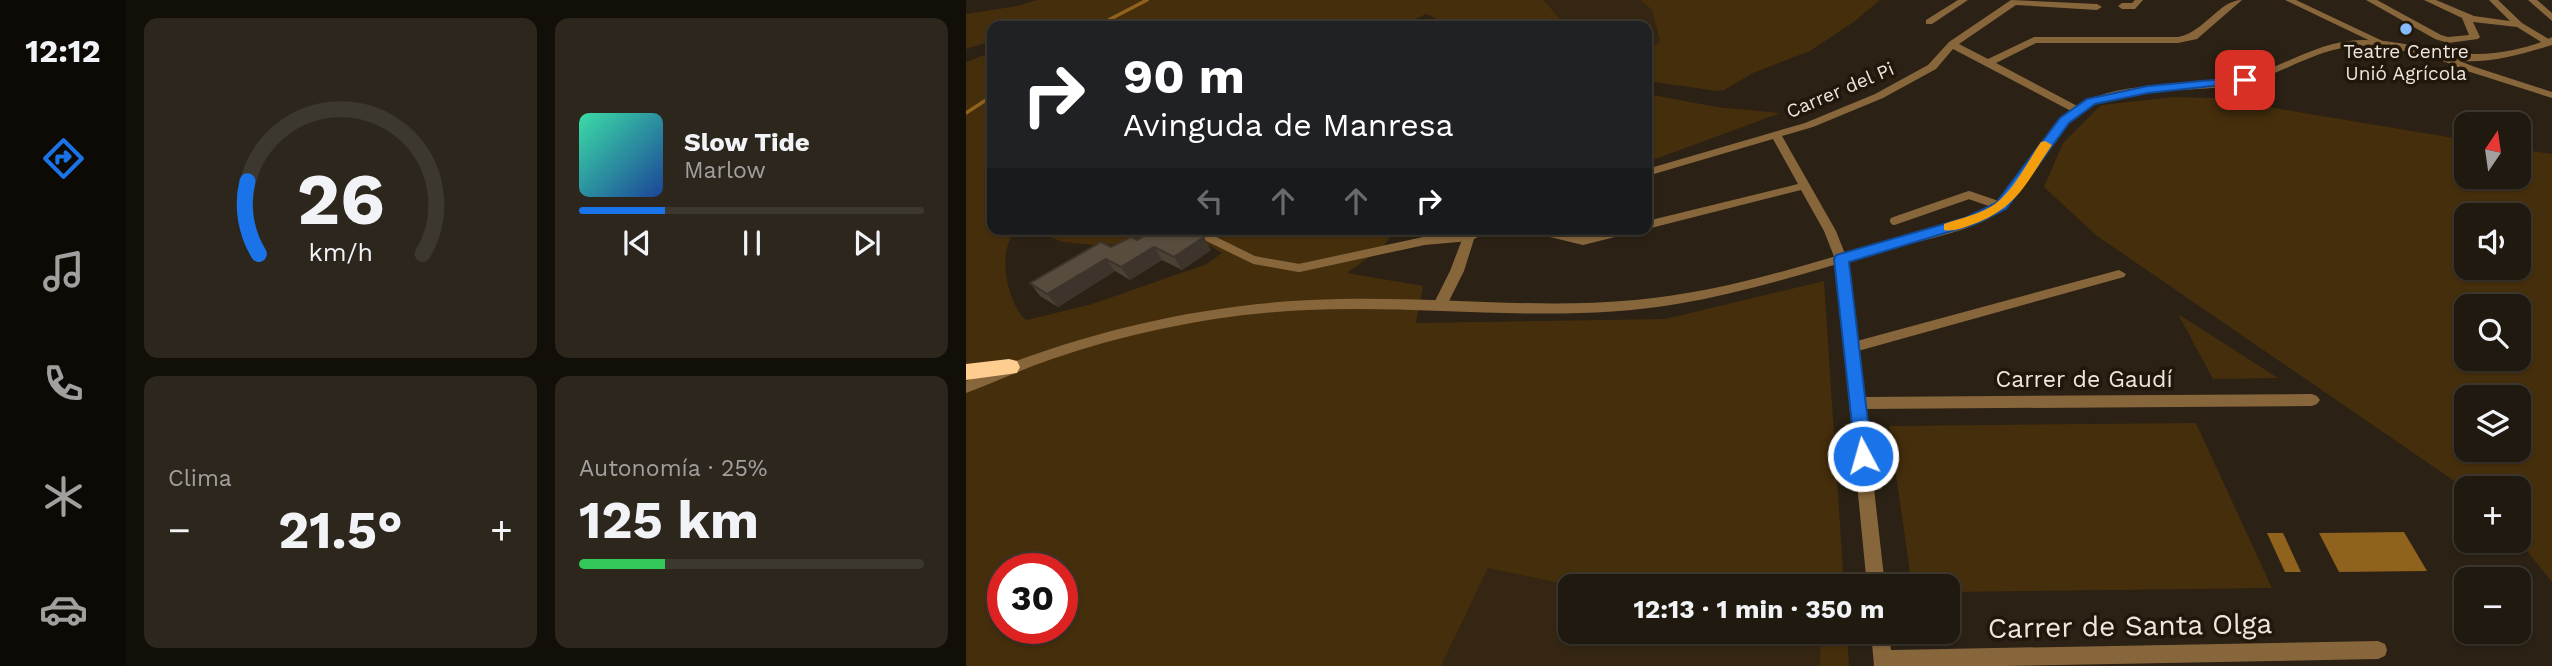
<!DOCTYPE html>
<html lang="es">
<head>
<meta charset="utf-8">
<style>
	body { margin:0; font-family:"Work Sans",sans-serif; background:#2d261d; color:#f1f3f6; height:100vh; display:flex; flex-direction:column; font-size:26px; white-space:nowrap }
	* { box-sizing:border-box; margin:0 }
	p { font-size:23px; color:#a2a09e }
	.icon { flex:none; width:38px; height:38px; fill:none; stroke:currentColor; stroke-width:2; stroke-linecap:round; stroke-linejoin:round }
	.map { position:relative; flex:1; overflow:hidden }
	.panel { display:flex; flex-direction:column; gap:18px; padding:18px; background:#120e08; width:840px }
	.panel>* { flex:none }
	.banner { position:absolute; left:21px; top:21px; width:665px; height:214px; border-radius:14px; box-shadow:0 2px 5px #0004,0 0 0 2px #3d382f; background:#202124; color:#fff; overflow:hidden }
	.needle { width:46px; rotate:13deg }
	.fabs { position:absolute; left:1488px; top:112px; display:grid; gap:14px }
	.fabs a { display:grid; place-items:center; width:77px; height:77px; border-radius:14px; background:#20190f; box-shadow:0 2px 5px #0004,0 0 0 2px #3d382f; font-size:35px }
	.speed { position:absolute; left:21px; top:553px; display:flex; gap:14px; font-size:35px; font-weight:700; text-align:center }
	.speed>* { display:grid; place-content:center; width:91px; height:91px; border-radius:50%; background:#20190f; box-shadow:0 2px 5px #0004,0 0 0 2px #3d382f; line-height:1 }
	.speed .limit { border:10px solid #d22; background:#fff; color:#111 }
	.pin { position:absolute; display:grid; place-items:center; width:60px; height:60px; color:#fff; margin:-30px; border-radius:14px; box-shadow:0 4px 10px #0006 }
	.me { position:absolute; width:77px; margin:-38px; rotate:354deg; stroke-linejoin:round; filter:drop-shadow(0 0 5px #0008) }
	.turn { display:flex; align-items:center; gap:24px; height:147px; padding:0 21px; font-size:32px }
	.turn .icon { width:91px; height:91px; stroke-width:2.5 }
	.turn b { display:block; font-size:49px; line-height:60px }
	.lanes { display:flex; align-items:center; height:66px; padding:0 21px; background:#0003; justify-content:center; gap:35px; direction:ltr }
	.lanes .off { opacity:.35 }
	.big { font-size:52px; font-weight:700; line-height:1.1 }
	.panel .tile { flex:1; display:flex; flex-direction:column; justify-content:center; gap:10px; min-width:0; padding:0 24px; border-radius:14px; background:#2d261d }
	.panel .dial { align-items:center; gap:0 }
	.dial svg { height:182px; overflow:visible; fill:none; stroke:#3d382f; stroke-width:7; stroke-linecap:round; text-anchor:middle }
	.dial text { fill:#f1f3f6; stroke:none }
	.song { display:flex; align-items:center; gap:21px }
	.cover { width:84px; height:84px; border-radius:10px; background:linear-gradient(135deg,hsl(160 70% 55%),hsl(220 70% 35%)) }
	.played { height:7px; border-radius:4px; background:linear-gradient(90deg,#1a73e8 25%,#3d382f 25%) }
	.keys { display:flex; justify-content:space-around; direction:ltr }
	.heat { display:flex; justify-content:space-between; align-items:center; font-size:38px; direction:ltr }
	.charge { height:10px; border-radius:5px; background:linear-gradient(90deg,#34c759 25%,#3d382f 0) }
	.panel .tiles { flex:1; display:grid; gap:18px; grid-template-columns:repeat(2,1fr) }
	.trip { position:absolute; left:592px; top:574px; width:402px; height:70px; border-radius:14px; background:#20190f; box-shadow:0 2px 5px #0004,0 0 0 2px #3d382f; font-weight:700; line-height:70px; text-align:center }
	main { display:flex; flex:1; min-height:0 }
	.menu { display:flex; flex-direction:column; width:126px; justify-content:space-around; align-items:center; background:#0d0a06; color:#a2a09e }
	.menu .icon { width:49px; height:49px }
	.menu .current { color:#1a73e8 }
	.menu b { font-size:32px; color:#f1f3f6 }
	.map>svg:first-child { display:block }
	.built { fill:#342613 }
	.green { fill:#452e0c; fill-rule:evenodd }
	.water { fill:#8f621d }
	.lines { fill:none; stroke-linecap:round; stroke-linejoin:round }
	.stream { stroke:#8f621d; stroke-width:3.5 }
	.service { stroke:#87663c; stroke-width:8 }
	.minor { fill:#87663c; fill-rule:evenodd }
	.tertiary { fill:#87663c; fill-rule:evenodd }
	.motorway { fill:#fecd8f; fill-rule:evenodd }
	.wall { fill:#4b4134 }
	.shaded-wall { fill:#3d352b }
	.building { fill:#574c3d; stroke:#3d352b; stroke-width:2 }
	.route { fill:#1a73e8; stroke:#114b97; stroke-width:2 }
	.slow { fill:#f59e0b }
	.poi-dot { fill:#85bbfb; stroke:#21170b; stroke-width:2.5 }
	.labels { text-anchor:middle; dominant-baseline:central; stroke-width:7; stroke-linejoin:round; paint-order:stroke }
	.far-poi-label { font-size:19px; fill:#ede7de; stroke:#21170b }
	.far-street-label { font-size:19px; fill:#ede7de; stroke:#21170b }
	.street-label { font-size:23px; fill:#ede7de; stroke:#21170b }
	.near-street-label { font-size:28px; fill:#ede7de; stroke:#21170b }
</style>
</head>
<body>
<main>
<nav class="menu">
<b>12:12</b>
<svg class="icon current" aria-label="directions" viewBox="0 0 24 24"><path d="M12 3l9 9-9 9-9-9zM9 14v-3h6M13 9l2 2-2 2"/></svg>
<svg class="icon" aria-label="music" viewBox="0 0 24 24"><path d="M9 18V5l10-2v13"/><circle cx="6" cy="18" r="3"/><circle cx="16" cy="16" r="3"/></svg>
<svg class="icon" aria-label="phone" viewBox="0 0 24 24"><path d="M5 4h4l2 5-3 2q2 4 5 5l2-3 5 2v4C11 20 4 13 5 4z"/></svg>
<svg class="icon" aria-label="climate" viewBox="0 0 24 24"><path d="M12 3v18M4 7l16 10M4 17L20 7"/></svg>
<svg class="icon" aria-label="car" viewBox="0 0 24 24"><path d="M5 17H2v-5l4-1 3-4h7l3 4 3 1v5h-3M9 17h6M6 11h13"/><circle cx="7" cy="17" r="2"/><circle cx="17" cy="17" r="2"/></svg>
</nav>
<section class="panel">
<div class="tiles">
<div class="tile dial"><svg viewBox="0 0 100 80">
<path d="M14 69A42 42 0 1 1 86 69"/>
<path d="M14 69A42 42 0 0 1 9 37" stroke="#1a73e8"/>
<text x="50" y="56" font-size="32" font-weight="700">26</text>
<text x="50" y="72" font-size="11">km/h</text>
</svg></div>
<div class="tile">
<div class="song"><i class="cover"></i><div><b>Slow Tide</b><p>Marlow</p></div></div>
<div class="played"></div>
<div class="keys"><svg class="icon" aria-label="previous" viewBox="0 0 24 24"><path d="M18 5L8 12l10 7zM5 5v14"/></svg><svg class="icon" aria-label="pause" viewBox="0 0 24 24"><path d="M8 5v14M16 5v14"/></svg><svg class="icon" aria-label="next" viewBox="0 0 24 24"><path d="M6 5l10 7-10 7zM19 5v14"/></svg></div>
</div>
<div class="tile"><p>Clima</p>
<div class="heat"><a>−</a><b class="big">21.5°</b><a>+</a></div>
</div>
<div class="tile"><p>Autonomía · 25%</p><b class="big">125 km</b><div class="charge"></div></div>
</div>
</section>
<div class="map">
<svg width="1586" height="666" viewBox="0 0 1586 666">
	<rect width="100%" height="100%" fill="#2b2114"/>
	<g class="built">
		<polygon points="577,0 674,0 686,10 694,41 681,53 681,26 601,26"/>
		<polygon points="522,568 607,586 604,586 604,632 814,632 855,641 853,666 475,666"/>
	</g>
	<g class="green">
		<polygon points="71,0 577,0 601,26 486,26 460,14 435,26 91,26 97,20 84,19 66,26 26,26 26,41 0,49 0,14 51,6"/>
		<polygon points="674,0 914,0 889,21 844,51 787,73 758,90 751,91 681,81 681,53 694,41 686,10"/>
		<path d="M 26,52 L 26,229 L 429,229 L 417,247 L 381,273 L 457,286 L 450,323 L 699,319 L 858,281 L 878,586 L 607,586 L 522,568 L 475,666 L 0,666 L 0,62 ZM 49,233 L 72,233 L 97,242 L 129,245 L 234,240 L 256,253 L 241,264 L 123,305 L 60,320 C 42,305 30,251 49,233 ZM 37,569 L 96,569 L 96,628 L 37,628 Z"/>
		<polygon points="681,94 751,107 815,113 681,162"/>
		<path d="M 1207,97 L 1248,98 L 1500,140 L 1500,177 L 1552,177 L 1552,149 L 1586,154 L 1586,582 L 1552,540 L 1552,488 L 1500,489 L 1131,236 L 1078,187 L 1097,143 L 1135,105 ZM 1500,215 L 1552,215 L 1552,268 L 1500,268 ZM 1500,306 L 1552,306 L 1552,359 L 1500,359 ZM 1500,397 L 1552,397 L 1552,450 L 1500,450 Z"/>
		<polygon points="1212,314 1312,378 1247,379"/>
		<polygon points="1230,423 1306,588 982,592 982,586 946,586 923,426"/>
		<polygon points="814,632 881,632 883,666 853,666 855,641"/>
	</g>
	<g class="water">
		<polygon points="1438,532 1461,571 1373,572 1353,533"/>
		<polygon points="1301,533 1317,533 1335,572 1319,572"/>
	</g>
	<g class="lines">
		<g class="stream">
			<polyline points="131,26 181,0"/>
			<polyline points="0,113 26,96"/>
		</g>
		<g class="service">
			<polyline points="928,221 1003,195 1035,206"/>
			<polyline points="231,229 229,231 288,260 333,268 458,241 503,237"/>
		</g>
		<g class="minor">
			<polygon points="992,0 1002,0 966,24 960,24 960,20"/>
			<path d="M 1045,0 L 1131,4 L 1136,7 L 1131,10 L 1050,5 L 993,44 L 1022,59 L 1068,37 L 1212,37 C 1239,32 1253,0 1276,0 L 1231,39 L 1212,43 L 1070,43 L 1030,63 L 1115,108 L 1115,112 L 1107,112 L 987,49 L 970,69 L 917,98 L 847,127 L 816,136 L 870,231 L 881,259 L 891,341 L 1153,270 L 1160,274 L 1158,277 L 892,351 L 897,397 L 1346,394 L 1351,396 L 1354,400 L 1351,404 L 1346,406 L 899,409 L 919,586 L 901,586 L 869,259 L 858,231 L 835,190 L 681,229 L 681,221 L 832,184 L 807,139 L 681,176 L 681,169 L 839,123 L 909,94 L 962,65 L 983,42 Z"/>
			<polygon points="1169,0 1177,0 1169,9 1156,9 1152,6 1156,3 1166,3"/>
			<polygon points="1319,0 1330,0 1423,44 1415,46"/>
			<polygon points="1400,0 1411,0 1475,35 1482,37 1503,35 1496,18 1458,0 1470,0 1508,16 1544,21 1523,0 1532,0 1556,23 1586,41 1586,45 1580,45 1551,27 1507,22 1514,37 1512,39 1482,43 1469,39"/>
			<polygon points="1463,49 1509,67 1586,92 1586,98 1501,71 1460,54 1458,52"/>
			<polygon points="510,229 527,229 508,239 498,271 481,305 479,308 469,308 467,305 484,271 497,237"/>
			<polygon points="561,229 585,229 617,237 648,229 671,229 669,232 617,245 563,232"/>
			<polygon points="905,632 923,632 925,650 1412,641 1419,644 1421,650 1419,656 1412,659 1040,666 908,666"/>
		</g>
		<g class="tertiary">
			<polygon points="1562,0 1571,0 1586,13 1586,21"/>
			<path d="M 1586,37 L 1586,45 C 1557,54 1526,63 1495,61 C 1462,59 1430,46 1396,46 C 1355,46 1322,71 1284,82 C 1238,94 1188,85 1143,99 C 1083,117 1075,186 1027,216 C 1001,232 953,241 923,249 C 852,269 783,292 711,304 C 589,325 464,304 341,310 C 255,314 168,331 86,359 C 57,369 29,382 0,393 L 0,381 C 119,330 246,301 375,299 C 473,297 572,309 669,300 C 762,292 850,261 939,236 C 970,228 1008,222 1032,200 C 1083,154 1079,102 1160,89 C 1199,83 1239,87 1277,77 C 1319,67 1353,40 1397,40 C 1452,40 1488,63 1547,50 C 1560,47 1574,44 1586,37 Z"/>
		</g>
		<polygon class="motorway" points="43,359 51,361 54,367 51,373 0,380 0,364"/>
	</g>
	<polygon class="wall" points="216,235 245,250 216,270 196,260 164,280 149,271 92,307 74,296 64,283 145,247 171,240"/>
	<g class="shaded-wall">
		<polygon points="238,237 245,250 216,270 208,257"/>
		<polygon points="188,247 196,260 164,280 155,267"/>
		<polygon points="140,259 149,271 92,307 81,294"/>
	</g>
	<polygon class="building" points="188,229 205,229 216,235 223,230 238,237 208,257 188,247 155,267 140,259 81,294 64,283 135,242 145,247 165,237 171,240"/>
	<polygon class="route" points="1279,77 1283,78 1283,82 1182,93 1129,104 1103,123 1040,209 1009,224 883,262 906,456 903,461 897,463 890,461 868,259 870,255 999,218 1030,203 1094,118 1121,99 1182,86"/>
	<path class="slow" d="M 1079,141 L 1086,145 C 1060,183 1051,209 1005,225 C 996,228 987,232 978,230 L 978,224 C 995,218 1015,214 1029,204 C 1049,189 1061,162 1075,142 Z"/>
	<circle class="poi-dot" cx="1440" cy="29" r="7"/>
	<g class="labels">
		<g class="far-poi-label">
			<text x="1440" y="51">Teatre Centre<tspan x="1440" dy="22">Unió Agrícola</tspan></text>
		</g>
		<g class="far-street-label">
			<text transform="translate(874 90) rotate(-23)">Carrer del Pi</text>
		</g>
		<g class="street-label">
			<text x="1118" y="379">Carrer de Gaudí</text>
		</g>
		<g class="near-street-label">
			<text transform="translate(1164 626) rotate(-1)">Carrer de Santa Olga</text>
		</g>
	</g>
</svg>
<div class="fabs">
<a><svg class="needle" viewBox="-14 -14 28 28"><path d="M0-13l5 13h-10z" fill="#e53935"/><path d="M0 13l5-13h-10z" fill="#a2a09e"/></svg></a>
<a><svg class="icon" aria-label="sound" viewBox="0 0 24 24"><path d="M4 9h4l5-4v14l-5-4H4zM17 9q2 3 0 6"/></svg></a>
<a><svg class="icon" aria-label="search" viewBox="0 0 24 24"><circle cx="10" cy="10" r="6"/><path d="M15 15l6 6"/></svg></a>
<a><svg class="icon" aria-label="layers" viewBox="0 0 24 24"><path d="M12 4l9 5-9 5-9-5zM3 14l9 5 9-5"/></svg></a>
<a>+</a>
<a>−</a>
</div>
<div class="speed"><div class="limit">30</div></div>
<div class="pin" style="left:1279px;top:80px;background:#d93025"><svg class="icon" aria-label="arrive" viewBox="0 0 24 24"><path d="M6 21V4h12l-3 4 3 4H6"/></svg></div>
<svg class="me" style="left:897px;top:456px" viewBox="-20 -20 40 40"><circle r="17" fill="#1a73e8" stroke="#fff" stroke-width="3"/><path d="M0-11L8 9 0 5-8 9z" fill="#fff"/></svg>
<div class="trip">12:13 · 1 min · 350 m</div>
<div class="banner">
<div class="turn"><svg class="icon" aria-label="right" viewBox="0 0 24 24"><path d="M7 20v-9h11M14 6l5 5-5 5"/></svg><div><b>90 m</b>Avinguda de Manresa</div></div>
<div class="lanes"><svg class="icon off" aria-label="left" viewBox="0 0 24 24"><path d="M17 20v-9H6M10 6l-5 5 5 5"/></svg><svg class="icon off" aria-label="ahead" viewBox="0 0 24 24"><path d="M12 20V5M6 11l6-6 6 6"/></svg><svg class="icon off" aria-label="ahead" viewBox="0 0 24 24"><path d="M12 20V5M6 11l6-6 6 6"/></svg><svg class="icon" aria-label="right" viewBox="0 0 24 24"><path d="M7 20v-9h11M14 6l5 5-5 5"/></svg></div>
</div>
</div>
</main>
</body>
</html>
